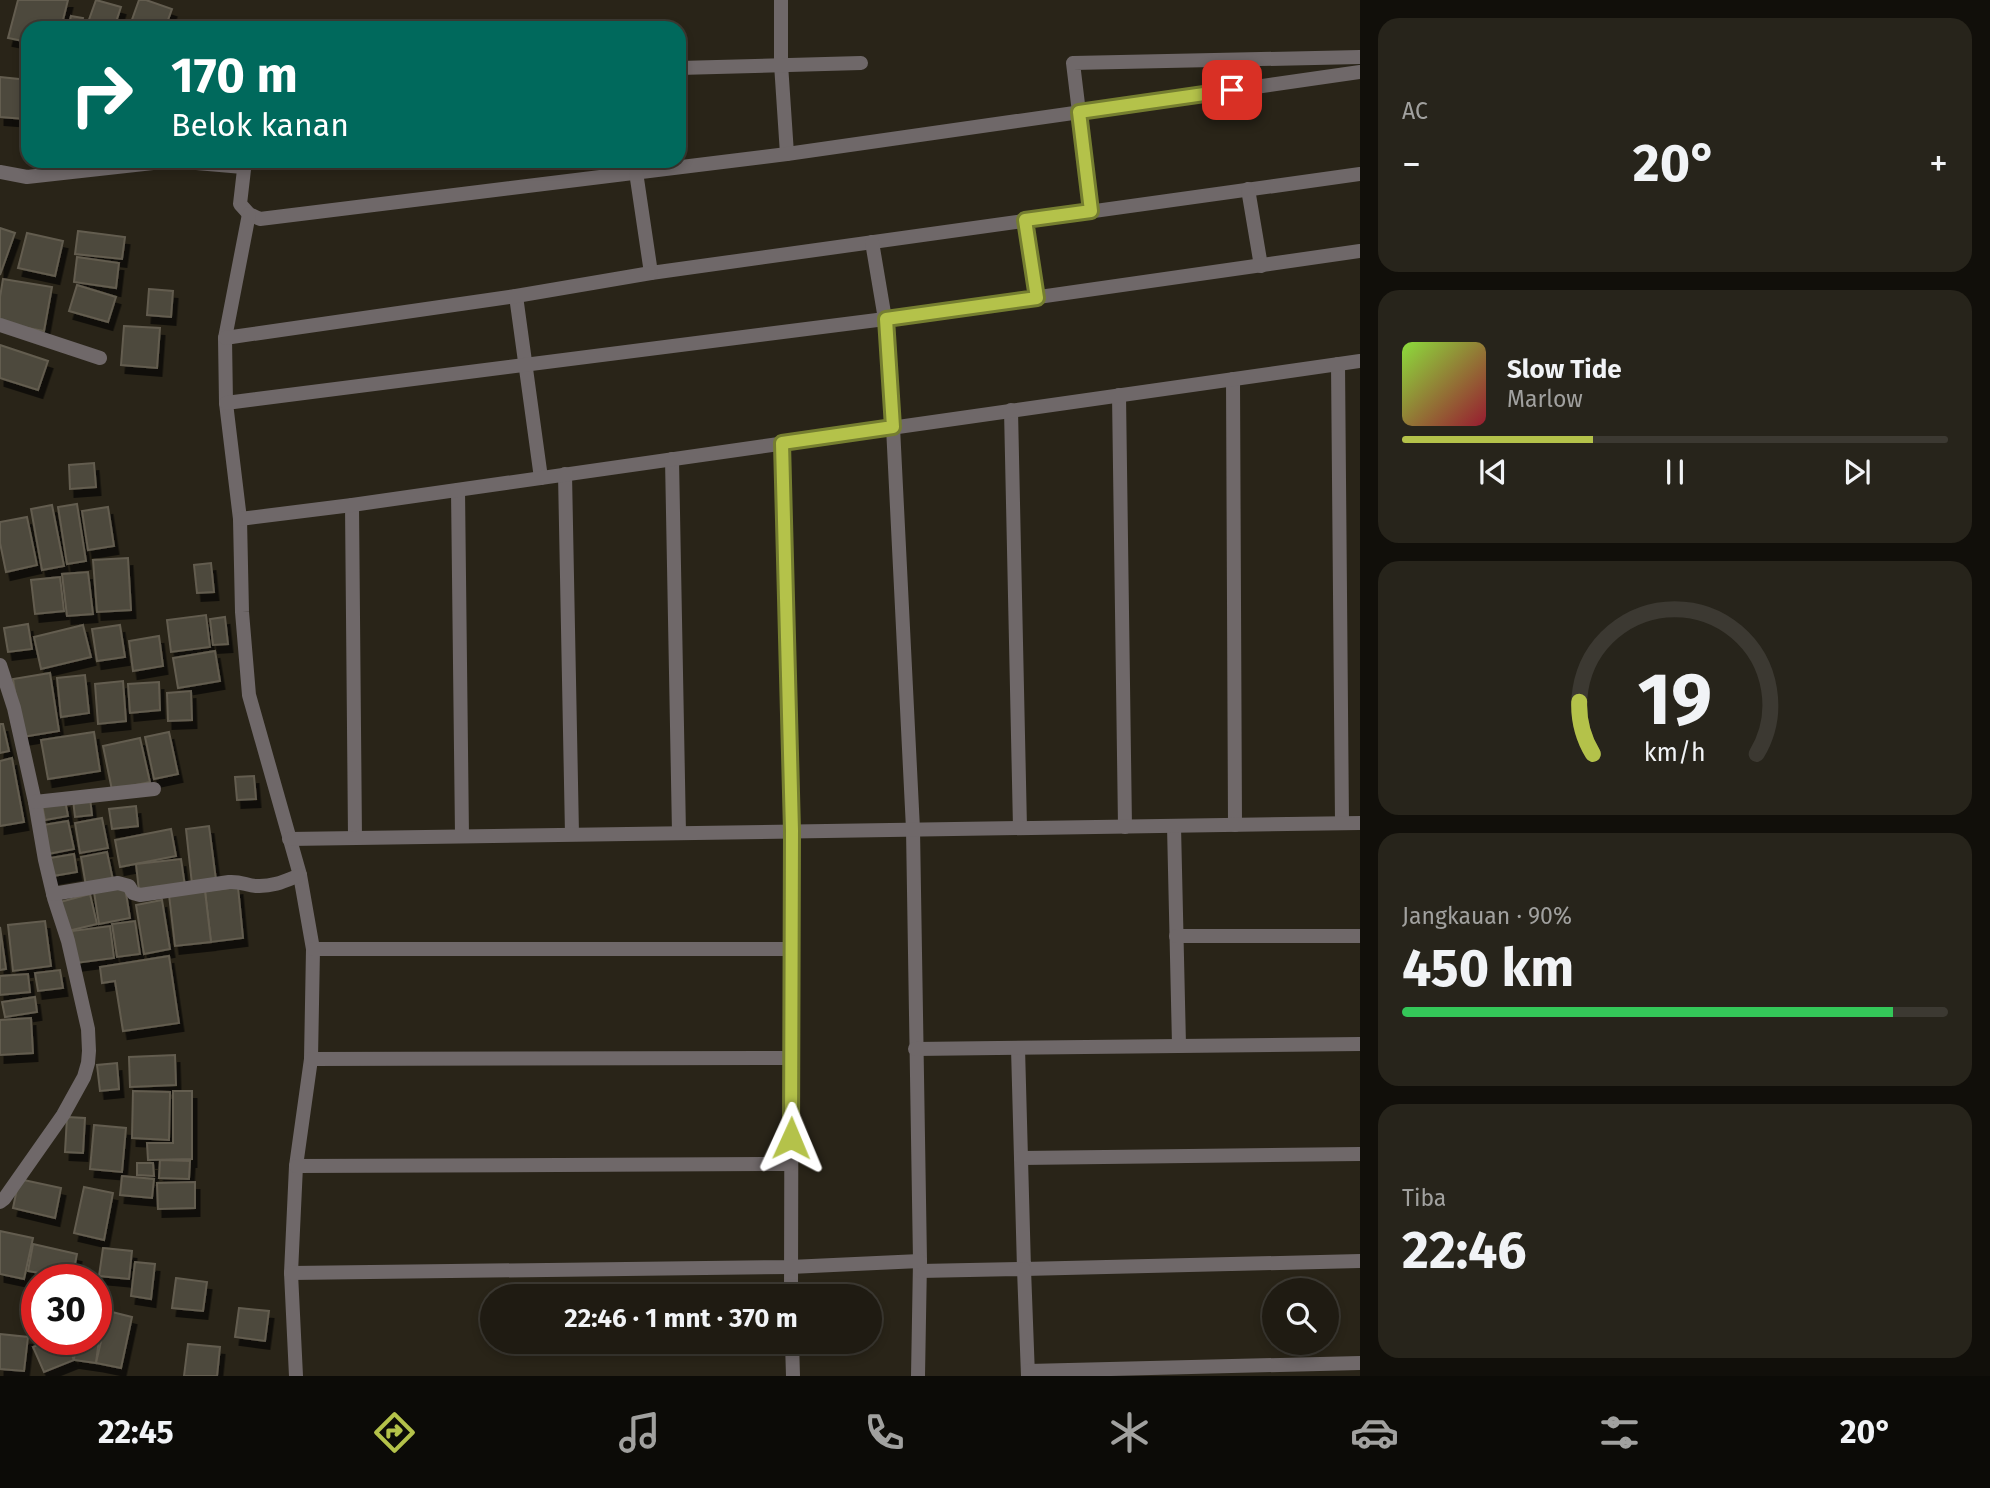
<!DOCTYPE html>
<html lang="id">
<head>
<meta charset="utf-8">
<style>
	body { margin:0; font-family:"Fira Sans",sans-serif; background:#27241b; color:#f1f3f6; height:100vh; display:flex; flex-direction:column; font-size:26px; white-space:nowrap }
	* { box-sizing:border-box; margin:0 }
	p { font-size:23px; color:#a1a19f }
	.icon { flex:none; width:38px; height:38px; fill:none; stroke:currentColor; stroke-width:2; stroke-linecap:round; stroke-linejoin:round }
	.map { position:relative; flex:1; overflow:hidden }
	.sheet { display:flex; flex-direction:column; gap:18px; padding:18px; background:#110f0a; width:630px }
	.sheet>* { flex:none }
	.banner { position:absolute; left:21px; top:21px; width:665px; height:147px; border-radius:21px; box-shadow:0 4px 10px #0003,0 0 0 2px #3c3932; background:#00695c; color:#fff; overflow:hidden }
	.buttons { position:absolute; left:1262px; top:1278px; display:grid; gap:14px }
	.buttons a { display:grid; place-items:center; width:77px; height:77px; border-radius:50%; background:#1f1b12; box-shadow:0 4px 10px #0003,0 0 0 2px #3c3932; font-size:35px }
	.speed { position:absolute; left:21px; top:1264px; display:flex; gap:14px; font-size:35px; font-weight:700; text-align:center }
	.speed>* { display:grid; place-content:center; width:91px; height:91px; border-radius:50%; background:#1f1b12; box-shadow:0 4px 10px #0003,0 0 0 2px #3c3932; line-height:1 }
	.speed .limit { border:10px solid #d22; background:#fff; color:#111 }
	.pin { position:absolute; display:grid; place-items:center; width:60px; height:60px; color:#fff; margin:-30px; border-radius:14px; box-shadow:0 4px 10px #0006 }
	.me { position:absolute; width:77px; margin:-38px; rotate:1deg; stroke-linejoin:round; filter:drop-shadow(0 0 5px #0008) }
	.turn { display:flex; align-items:center; gap:24px; height:147px; padding:0 35px; font-size:32px }
	.turn .icon { width:91px; height:91px; stroke-width:2.5 }
	.turn b { display:block; font-size:49px; line-height:60px }
	.big { font-size:52px; font-weight:700; line-height:1.1 }
	.sheet .tile { flex:1; display:flex; flex-direction:column; justify-content:center; gap:10px; min-width:0; padding:0 24px; border-radius:21px; background:#27241b }
	.sheet .dial { align-items:center; gap:0 }
	.dial svg { height:182px; overflow:visible; fill:none; stroke:#3c3932; stroke-width:7; stroke-linecap:round; text-anchor:middle }
	.dial text { fill:#f1f3f6; stroke:none }
	.song { display:flex; align-items:center; gap:21px }
	.cover { width:84px; height:84px; border-radius:10px; background:linear-gradient(135deg,hsl(90 70% 55%),hsl(350 70% 35%)) }
	.played { height:7px; border-radius:4px; background:linear-gradient(90deg,#b4c24a 35%,#3c3932 35%) }
	.keys { display:flex; justify-content:space-around; direction:ltr }
	.heat { display:flex; justify-content:space-between; align-items:center; font-size:38px; direction:ltr }
	.charge { height:10px; border-radius:5px; background:linear-gradient(90deg,#34c759 90%,#3c3932 0) }
	.trip { position:absolute; left:480px; top:1284px; width:402px; height:70px; border-radius:35px; background:#1f1b12; box-shadow:0 4px 10px #0003,0 0 0 2px #3c3932; font-weight:700; line-height:70px; text-align:center }
	.tabs { display:flex; height:112px; justify-content:space-around; align-items:center; background:#0c0b07; color:#a1a19f }
	.tabs .icon { width:49px; height:49px }
	.tabs .current { color:#b4c24a }
	.tabs b { font-size:32px; color:#f1f3f6 }
	main { display:flex; flex:1; min-height:0 }
	.map>svg:first-child { display:block }
	.building { fill:#4e493c; stroke:#635d50; stroke-width:2; filter:url(#shadow) }
	.lines { fill:none; stroke-linecap:round; stroke-linejoin:round }
	.street { stroke:#6f6869; stroke-width:14 }
	.route-casing { stroke:#757e30; stroke-width:18 }
	.route { stroke:#b4c24a; stroke-width:12 }
</style>
</head>
<body>
<main>
<div class="map">
<svg width="1360" height="1376" viewBox="0 0 1360 1376">
	<defs>
		<filter id="shadow"><feDropShadow dx="4.5" dy="8" stdDeviation="0" flood-color="#0009"/></filter>
	</defs>
	<rect width="100%" height="100%" fill="#292418"/>
	<g class="building">
		<polygon points="18,0 68,0 61,28 28,28 28,42 8,38"/>
		<polygon points="96,0 121,7 114,28 86,28"/>
		<polygon points="139,0 146,0 172,9 165,28 129,28"/>
		<polygon points="71,16 83,18 81,28 68,28"/>
		<polygon points="0,77 28,80 25,119 0,117"/>
		<polygon points="0,228 15,233 0,275"/>
		<polygon points="78,231 125,237 122,259 75,254"/>
		<polygon points="27,233 63,241 55,276 18,268"/>
		<polygon points="77,257 119,263 116,288 74,282"/>
		<polygon points="3,279 52,287 44,331 0,323 0,297"/>
		<polygon points="77,285 116,297 108,322 69,311"/>
		<polygon points="149,289 173,291 171,317 147,315"/>
		<polygon points="124,326 160,328 157,368 121,365"/>
		<polygon points="0,345 48,361 38,390 0,378"/>
		<polygon points="94,463 96,487 70,489 69,465"/>
		<polygon points="77,504 86,561 67,564 58,507"/>
		<polygon points="52,505 64,566 42,570 31,509"/>
		<polygon points="108,507 114,546 88,550 82,511"/>
		<polygon points="27,517 37,565 6,572 0,543 0,522"/>
		<polygon points="128,558 131,610 97,612 93,560"/>
		<polygon points="211,563 214,592 197,593 194,565"/>
		<polygon points="88,572 93,614 67,616 62,574"/>
		<polygon points="60,577 64,611 35,614 31,580"/>
		<polygon points="206,615 210,647 171,652 167,620"/>
		<polygon points="225,617 228,644 213,645 210,619"/>
		<polygon points="28,624 32,649 8,652 4,628"/>
		<polygon points="83,625 91,657 41,669 34,637"/>
		<polygon points="120,625 125,657 97,661 92,629"/>
		<polygon points="159,636 163,666 133,671 129,641"/>
		<polygon points="215,651 220,681 178,688 173,658"/>
		<polygon points="50,673 59,731 22,737 13,679"/>
		<polygon points="85,675 89,713 61,717 57,678"/>
		<polygon points="123,681 126,721 98,724 95,684"/>
		<polygon points="159,682 160,710 130,713 128,684"/>
		<polygon points="191,691 192,720 168,721 167,693"/>
		<polygon points="0,724 3,724 9,751 0,753"/>
		<polygon points="94,732 100,771 48,779 41,740"/>
		<polygon points="169,732 178,774 154,779 145,737"/>
		<polygon points="140,738 150,782 112,790 103,746"/>
		<polygon points="12,758 24,822 0,826 0,761"/>
		<polygon points="254,776 256,799 237,800 235,777"/>
		<polygon points="90,798 92,815 75,817 73,800"/>
		<polygon points="65,800 68,816 45,820 42,805"/>
		<polygon points="136,806 138,826 112,829 109,809"/>
		<polygon points="102,818 108,848 80,853 75,823"/>
		<polygon points="68,821 74,849 48,854 43,825"/>
		<polygon points="209,826 216,880 192,884 186,829"/>
		<polygon points="171,829 176,856 120,867 115,840"/>
		<polygon points="107,852 113,880 86,886 81,857"/>
		<polygon points="74,854 77,872 53,876 50,858"/>
		<polygon points="181,859 185,886 139,891 136,864"/>
		<polygon points="125,887 130,918 99,924 94,892"/>
		<polygon points="238,887 243,938 211,942 205,891"/>
		<polygon points="205,891 211,942 175,946 169,895"/>
		<polygon points="90,894 97,924 68,931 60,902"/>
		<polygon points="162,900 170,949 144,954 136,905"/>
		<polygon points="45,921 51,966 13,971 8,925"/>
		<polygon points="135,921 140,954 117,957 112,924"/>
		<polygon points="110,926 114,958 76,963 72,931"/>
		<polygon points="0,927 6,969 0,970"/>
		<polygon points="169,956 179,1023 123,1031 115,981 102,983 100,967"/>
		<polygon points="60,970 63,988 38,991 35,973"/>
		<polygon points="28,974 30,992 0,995 0,976"/>
		<polygon points="35,997 37,1012 5,1017 2,1002"/>
		<polygon points="31,1018 33,1053 0,1055 0,1020"/>
		<polygon points="175,1055 176,1085 130,1087 129,1057"/>
		<polygon points="117,1063 119,1089 100,1091 97,1065"/>
		<polygon points="133,1091 170,1092 169,1140 132,1138"/>
		<polygon points="173,1091 192,1091 192,1159 148,1160 147,1143 173,1143"/>
		<polygon points="67,1117 85,1118 83,1153 65,1152"/>
		<polygon points="94,1125 126,1128 122,1172 90,1169"/>
		<polygon points="160,1160 190,1161 189,1179 159,1178"/>
		<polygon points="137,1163 153,1163 154,1176 137,1175"/>
		<polygon points="122,1176 154,1179 152,1198 120,1195"/>
		<polygon points="19,1179 61,1188 55,1218 13,1208"/>
		<polygon points="195,1182 195,1208 158,1209 157,1183"/>
		<polygon points="84,1187 113,1193 104,1240 74,1233"/>
		<polygon points="0,1231 33,1238 24,1279 0,1274"/>
		<polygon points="33,1244 77,1254 72,1279 28,1271"/>
		<polygon points="103,1248 132,1251 129,1279 99,1276"/>
		<polygon points="135,1262 155,1264 151,1299 131,1296"/>
		<polygon points="176,1278 207,1282 203,1311 172,1308"/>
		<polygon points="34,1287 37,1288 37,1326 27,1323"/>
		<polygon points="96,1299 104,1300 96,1363 74,1360 76,1339 96,1339"/>
		<polygon points="239,1308 269,1311 265,1341 235,1337"/>
		<polygon points="108,1311 132,1317 121,1368 96,1363"/>
		<polygon points="0,1334 28,1337 24,1371 0,1369"/>
		<polygon points="52,1339 65,1339 74,1360 44,1372 33,1347"/>
		<polygon points="188,1344 220,1347 217,1376 184,1376"/>
	</g>
	<g class="lines">
		<g class="street">
			<polyline points="781,0 781,64 787,154"/>
			<polyline points="679,68 861,63"/>
			<polyline points="173,161 243,167"/>
			<polyline points="245,161 240,204 249,214 260,219 787,154 1360,72"/>
			<polyline points="0,172 27,177 171,161"/>
			<polyline points="636,172 651,273 1360,174"/>
			<polyline points="1248,189 1261,266"/>
			<polyline points="1091,211 1073,63 1360,57"/>
			<polyline points="249,214 225,338 226,403 240,519 242,612 249,695 300,875 313,949 311,1059 296,1166 291,1273 296,1376"/>
			<polyline points="1025,221 1037,298"/>
			<polyline points="872,242 885,319 893,427 913,829 920,1261 918,1376"/>
			<polyline points="516,296 541,478"/>
			<polyline points="0,325 100,358"/>
			<polyline points="225,338 516,296 651,273"/>
			<polyline points="1338,364 1342,823"/>
			<polyline points="1233,379 1235,825"/>
			<polyline points="1119,395 1125,827"/>
			<polyline points="226,403 885,319 1360,251"/>
			<polyline points="1011,410 1020,828"/>
			<polyline points="782,443 792,831 791,1297"/>
			<polyline points="672,459 679,833"/>
			<polyline points="565,474 572,834"/>
			<polyline points="458,490 462,836"/>
			<polyline points="352,505 355,838"/>
			<polyline points="240,519 352,505 1360,361"/>
			<polyline points="0,665 14,708 35,802 45,860 54,898 68,941 88,1029 89,1051 88,1063 84,1077 63,1115 4,1199 0,1202"/>
			<polyline points="35,802 154,789"/>
			<polyline points="1174,826 1179,1045"/>
			<polyline points="289,839 1360,823"/>
			<path d="M 53,894 L 118,883 L 129,886 L 133,893 L 140,895 L 229,882 C 240,881 246,885 256,886 C 273,887 285,881 300,875"/>
			<polyline points="1176,936 1360,936"/>
			<polyline points="313,949 792,949"/>
			<polyline points="1018,1048 1024,1269 1360,1261"/>
			<polyline points="915,1049 1360,1044"/>
			<polyline points="311,1059 792,1058"/>
			<polyline points="1021,1158 1360,1154"/>
			<polyline points="296,1166 790,1164"/>
			<polyline points="920,1271 1024,1269 1028,1376"/>
			<polyline points="291,1273 790,1267 920,1261"/>
			<polyline points="792,1342 793,1376"/>
			<polyline points="1028,1371 1360,1363"/>
		</g>
	</g>
	<g class="lines">
		<defs>
			<polyline id="route" points="791,1138 792,831 782,443 893,427 886,319 1037,298 1025,220 1091,211 1079,112 1232,90"/>
		</defs>
		<use href="#route" class="route-casing"/>
		<use href="#route" class="route"/>
	</g>
</svg>
<div class="buttons">
<a><svg class="icon" aria-label="search" viewBox="0 0 24 24"><circle cx="10" cy="10" r="6"/><path d="M15 15l6 6"/></svg></a>
</div>
<div class="speed"><div class="limit">30</div></div>
<div class="pin" style="left:1232px;top:90px;background:#d93025"><svg class="icon" aria-label="arrive" viewBox="0 0 24 24"><path d="M6 21V4h12l-3 4 3 4H6"/></svg></div>
<svg class="me" style="left:791px;top:1138px" viewBox="-20 -20 40 40"><path d="M0-17L14 15 0 8-14 15z" fill="#b4c24a" stroke="#fff" stroke-width="4"/></svg>
<div class="trip">22:46 · 1 mnt · 370 m</div>
<div class="banner">
<div class="turn"><svg class="icon" aria-label="right" viewBox="0 0 24 24"><path d="M7 20v-9h11M14 6l5 5-5 5"/></svg><div><b>170 m</b>Belok kanan</div></div>
</div>
</div>
<section class="sheet">
<div class="tile"><p>AC</p>
<div class="heat"><a>−</a><b class="big">20°</b><a>+</a></div>
</div>
<div class="tile">
<div class="song"><i class="cover"></i><div><b>Slow Tide</b><p>Marlow</p></div></div>
<div class="played"></div>
<div class="keys"><svg class="icon" aria-label="previous" viewBox="0 0 24 24"><path d="M18 5L8 12l10 7zM5 5v14"/></svg><svg class="icon" aria-label="pause" viewBox="0 0 24 24"><path d="M8 5v14M16 5v14"/></svg><svg class="icon" aria-label="next" viewBox="0 0 24 24"><path d="M6 5l10 7-10 7zM19 5v14"/></svg></div>
</div>
<div class="tile dial"><svg viewBox="0 0 100 80">
<path d="M14 69A42 42 0 1 1 86 69"/>
<path d="M14 69A42 42 0 0 1 8 46" stroke="#b4c24a"/>
<text x="50" y="56" font-size="32" font-weight="700">19</text>
<text x="50" y="72" font-size="11">km/h</text>
</svg></div>
<div class="tile"><p>Jangkauan · 90%</p><b class="big">450 km</b><div class="charge"></div></div>
<div class="tile"><p>Tiba</p><b class="big">22:46</b></div>
</section>
</main>
<nav class="tabs">
<b>22:45</b>
<svg class="icon current" aria-label="directions" viewBox="0 0 24 24"><path d="M12 3l9 9-9 9-9-9zM9 14v-3h6M13 9l2 2-2 2"/></svg>
<svg class="icon" aria-label="music" viewBox="0 0 24 24"><path d="M9 18V5l10-2v13"/><circle cx="6" cy="18" r="3"/><circle cx="16" cy="16" r="3"/></svg>
<svg class="icon" aria-label="phone" viewBox="0 0 24 24"><path d="M5 4h4l2 5-3 2q2 4 5 5l2-3 5 2v4C11 20 4 13 5 4z"/></svg>
<svg class="icon" aria-label="climate" viewBox="0 0 24 24"><path d="M12 3v18M4 7l16 10M4 17L20 7"/></svg>
<svg class="icon" aria-label="car" viewBox="0 0 24 24"><path d="M5 17H2v-5l4-1 3-4h7l3 4 3 1v5h-3M9 17h6M6 11h13"/><circle cx="7" cy="17" r="2"/><circle cx="17" cy="17" r="2"/></svg>
<svg class="icon" aria-label="filters" viewBox="0 0 24 24"><path d="M4 7h16M4 17h16"/><circle cx="9" cy="7" r="2"/><circle cx="15" cy="17" r="2"/></svg>
<b>20°</b>
</nav>
</body>
</html>
